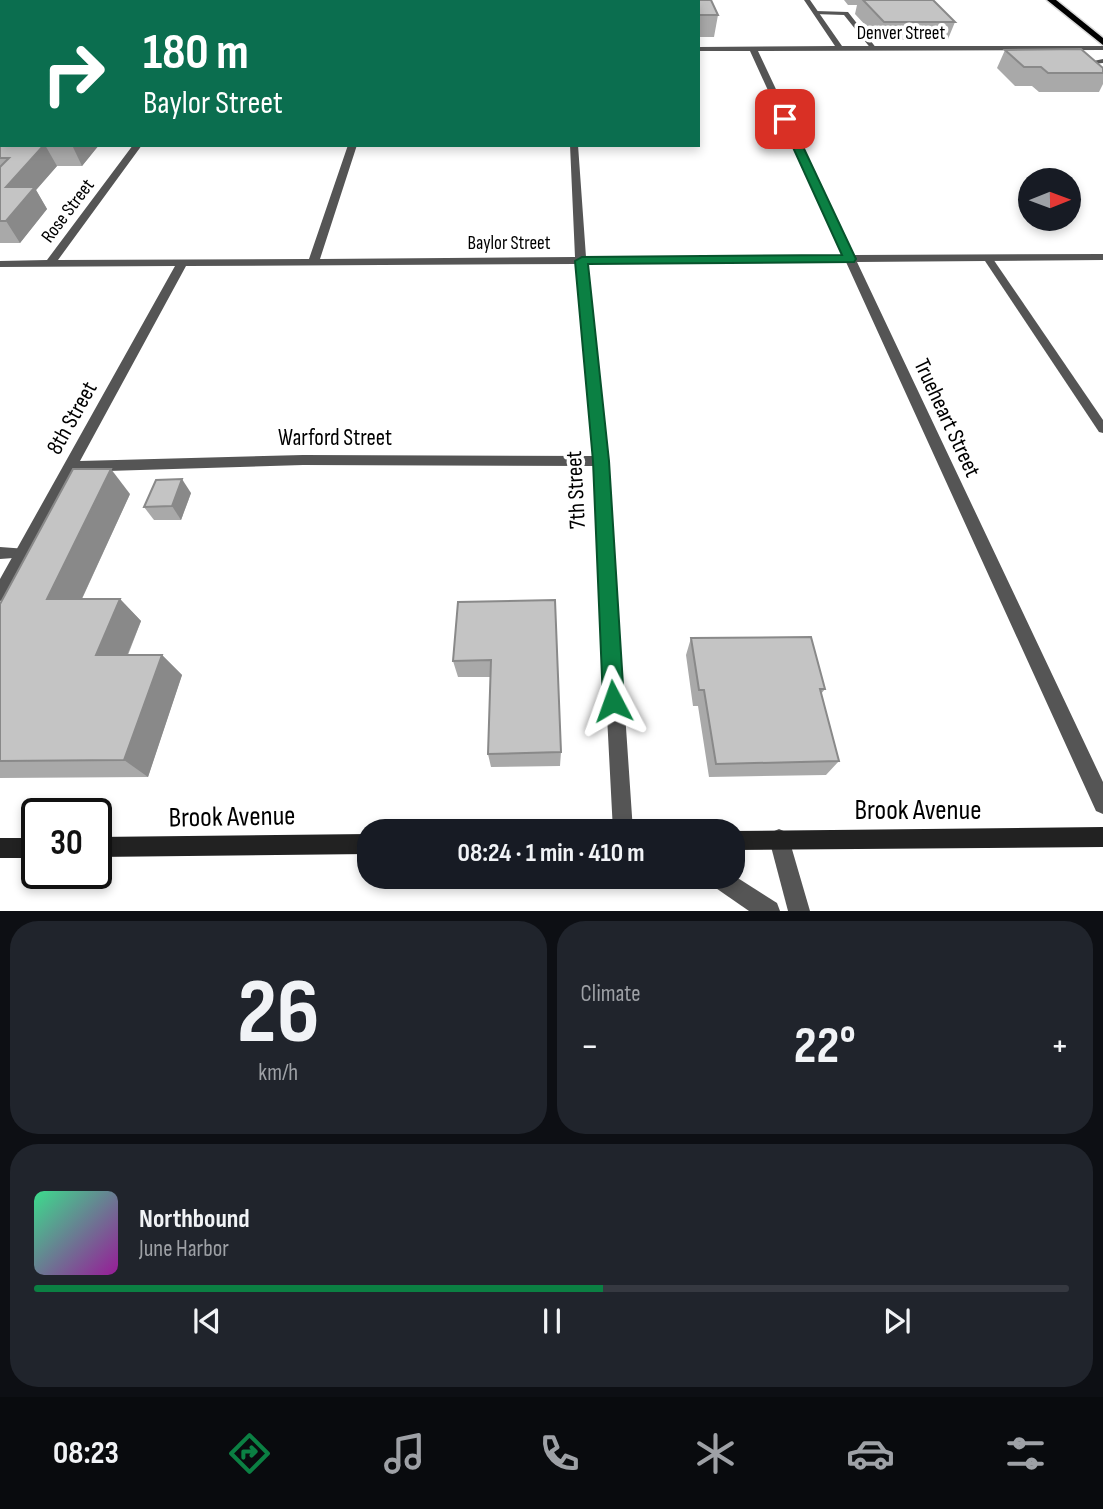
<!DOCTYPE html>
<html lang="en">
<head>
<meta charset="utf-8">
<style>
	body { margin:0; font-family:"Sofia Sans Condensed",sans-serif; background:#20242c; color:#f1f3f6; height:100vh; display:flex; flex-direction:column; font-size:26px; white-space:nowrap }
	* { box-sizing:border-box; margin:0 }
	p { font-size:23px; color:#9ea1a6 }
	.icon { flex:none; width:38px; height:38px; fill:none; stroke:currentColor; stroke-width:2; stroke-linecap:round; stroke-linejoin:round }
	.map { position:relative; height:911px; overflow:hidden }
	.details { display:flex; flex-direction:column; gap:10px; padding:10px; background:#0d0f14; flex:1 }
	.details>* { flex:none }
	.top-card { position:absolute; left:0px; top:0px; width:700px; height:147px; box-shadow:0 4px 10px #0003; background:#0b6e4f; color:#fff; overflow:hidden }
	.needle { width:46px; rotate:89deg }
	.fabs { position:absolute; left:1018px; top:168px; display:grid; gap:14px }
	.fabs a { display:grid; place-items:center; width:63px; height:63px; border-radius:50%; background:#171b24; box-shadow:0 4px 10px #0003; font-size:35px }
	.speed { position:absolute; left:21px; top:798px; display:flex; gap:14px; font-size:35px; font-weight:700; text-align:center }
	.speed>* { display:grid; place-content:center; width:91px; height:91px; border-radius:50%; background:#171b24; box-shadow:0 4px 10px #0003; line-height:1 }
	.speed .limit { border:4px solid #111; border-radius:10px; background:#fff; color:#111 }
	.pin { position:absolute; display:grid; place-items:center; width:60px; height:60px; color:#fff; margin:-30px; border-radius:14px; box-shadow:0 4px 10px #0006 }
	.me { position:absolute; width:77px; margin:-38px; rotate:356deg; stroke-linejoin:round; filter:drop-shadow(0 0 5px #0008) }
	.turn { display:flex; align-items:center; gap:24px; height:147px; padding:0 28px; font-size:32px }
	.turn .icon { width:91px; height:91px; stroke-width:2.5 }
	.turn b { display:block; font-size:49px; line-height:60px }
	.big { font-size:52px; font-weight:700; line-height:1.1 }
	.details .tile { flex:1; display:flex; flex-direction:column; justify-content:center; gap:10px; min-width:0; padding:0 24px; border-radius:28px; background:#20242c }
	.details .dial { align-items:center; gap:0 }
	.dial b { font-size:91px; line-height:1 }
	.song { display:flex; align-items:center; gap:21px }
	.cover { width:84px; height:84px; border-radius:10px; background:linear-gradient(135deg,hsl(150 70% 55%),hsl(300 70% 35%)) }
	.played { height:7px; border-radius:4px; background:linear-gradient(90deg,#0b8043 55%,#363941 55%) }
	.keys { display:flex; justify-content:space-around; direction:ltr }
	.heat { display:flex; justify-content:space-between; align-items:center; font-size:38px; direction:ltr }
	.details .tiles { flex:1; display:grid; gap:10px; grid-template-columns:1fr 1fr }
	.tile:last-child { grid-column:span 2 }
	.trip { position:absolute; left:357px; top:819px; width:388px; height:70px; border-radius:28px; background:#171b24; box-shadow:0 4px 10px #0003; font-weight:700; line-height:70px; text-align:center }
	.tabs { display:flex; height:112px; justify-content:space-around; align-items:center; background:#090b0e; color:#9ea1a6 }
	.tabs .icon { width:49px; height:49px }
	.tabs .active { color:#0b8043 }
	.tabs b { font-size:32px; color:#f1f3f6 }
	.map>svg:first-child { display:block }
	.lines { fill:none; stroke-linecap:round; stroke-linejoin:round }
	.primary-casing { stroke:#dbdbdb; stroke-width:3 }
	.lane { fill:#555; fill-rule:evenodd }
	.street { fill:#555; fill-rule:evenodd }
	.secondary { fill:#222; fill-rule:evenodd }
	.primary { fill:#000; fill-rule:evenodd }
	.wall { fill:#a9a9a9 }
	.shaded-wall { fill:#898989 }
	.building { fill:#c4c4c4; stroke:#898989; stroke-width:2 }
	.route { fill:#0b8043; stroke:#07532c; stroke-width:2 }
	.labels { text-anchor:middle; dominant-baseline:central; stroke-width:7; stroke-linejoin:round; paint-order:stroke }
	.far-street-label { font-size:19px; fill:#000; stroke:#fff }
	.street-label { font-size:23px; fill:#000; stroke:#fff }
	.near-street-label { font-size:28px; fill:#000; stroke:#fff }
</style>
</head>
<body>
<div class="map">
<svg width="1103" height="911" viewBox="0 0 1103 911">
	<rect width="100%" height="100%" fill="#fff"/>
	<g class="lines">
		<defs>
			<polygon id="primary" points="1047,0 1056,0 1103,38 1103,45"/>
		</defs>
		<use href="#primary" class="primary-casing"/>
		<g class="lane">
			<polygon points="207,0 213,0 206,2"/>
			<polygon points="816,11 848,12 877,49 872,50 844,15 814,14"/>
			<polygon points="1103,59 1103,63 1092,64 1103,75 1103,81 1084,63"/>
			<polygon points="0,96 2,96 0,101"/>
			<rect x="0" y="118" width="2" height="6"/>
			<polygon points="988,255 991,256 1103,420 1103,433 1099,432 983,258"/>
			<polygon points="0,547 27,549 29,553 27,557 0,559"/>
		</g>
		<g class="street">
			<polygon points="321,0 327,0 320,2"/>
			<rect x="562" y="0" width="6" height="2"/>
			<path d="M 804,0 L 810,0 L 842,46 L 1103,46 L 1103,50 L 758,51 L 854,255 L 1103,254 L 1103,260 L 857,262 L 1103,782 L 1103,814 L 1096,811 L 846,262 L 587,264 L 608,461 L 633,831 L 613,831 L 594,466 L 303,465 L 74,472 L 6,599 L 0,601 L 0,579 L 175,266 L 0,267 L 0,261 L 47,260 L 133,145 L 142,145 L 58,260 L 309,259 L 348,145 L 357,145 L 320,259 L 575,257 L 570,145 L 578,145 L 586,257 L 843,255 L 750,51 L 698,51 L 698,47 L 835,46 ZM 576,264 L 593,456 L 303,455 L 80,461 L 186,266 Z"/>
			<rect x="0" y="48" width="2" height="4"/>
			<polygon points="779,829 786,832 789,839 810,911 788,911 769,839 772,832"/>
			<polygon points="733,875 777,903 780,911 749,911 710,884 707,877"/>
		</g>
		<g class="secondary">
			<polygon points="79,0 86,0 78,2"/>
			<polygon points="0,69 2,69 0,74"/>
			<polygon points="1103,827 1103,847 733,850 733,831 730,831"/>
			<polygon points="369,834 369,854 96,857 96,837"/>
			<rect x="0" y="838" width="37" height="20"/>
		</g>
		<use href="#primary" class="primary"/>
	</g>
	<g class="wall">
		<polygon points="671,0 711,0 718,15 714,37 698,37 698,2 671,2"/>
		<polygon points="844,0 933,0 955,22 948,39 879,40 855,14 857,5 848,5"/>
		<polygon points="1005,50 1103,68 1103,84 1099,92 1039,92 1032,86 1015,86 997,68"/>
		<polygon points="0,132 2,145 99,145 82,166 57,166 36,190 47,209 20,243 0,243"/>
		<polygon points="191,493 181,520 154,520 144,507"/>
		<polygon points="130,494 82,599 120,599 141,621 128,655 162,655 182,675 148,777 0,778 0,604"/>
		<polygon points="458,602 561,752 560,766 491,767 488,754 491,677 458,677 453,661"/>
		<polygon points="691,638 825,689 821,694 839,761 826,775 709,777 698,706 693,706 686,655"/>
	</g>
	<g class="shaded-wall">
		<polygon points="164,0 185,0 186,2 162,2"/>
		<polygon points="44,145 45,145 57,166 36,190 47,209 20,243 6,221 6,187"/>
		<polygon points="72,145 99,145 82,166"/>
		<polygon points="111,469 130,494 71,622 47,599"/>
		<polygon points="182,479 191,493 181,520 172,506"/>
		<polygon points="120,599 141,621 119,675 96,655"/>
		<polygon points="162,655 182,675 148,777 124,760"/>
	</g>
	<g class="building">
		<polygon points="87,0 164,0 162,2 85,2"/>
		<polygon points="679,0 711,0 718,15 698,15 698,2 680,2"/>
		<polygon points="863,0 933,0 955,22 884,22"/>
		<polygon points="1081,49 1103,68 1103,73 1048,73 1041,67 1024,67 1005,50"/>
		<polygon points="0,132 2,132 2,145 44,145 6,187 35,187 6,221 0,221 0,167 9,158 0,158"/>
		<polygon points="73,469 111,469 47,599 120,599 96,655 162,655 124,760 0,761 0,604"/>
		<polygon points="182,479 172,506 144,507 156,480"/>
		<polygon points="555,600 561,752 488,754 491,660 453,661 458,602"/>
		<polygon points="811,637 825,689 820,689 839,761 716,764 704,690 699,690 691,638"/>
	</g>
	<polygon class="route" points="785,116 790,119 856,259 854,262 588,264 609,461 624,701 621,708 613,711 606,708 603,701 593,461 575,261 582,257 842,255 780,119"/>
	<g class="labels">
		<g class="far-street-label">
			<text x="901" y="33">Denver Street</text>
			<text transform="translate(68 211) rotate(-53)">Rose Street</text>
			<text x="509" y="243">Baylor Street</text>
		</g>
		<g class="street-label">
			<text transform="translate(72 418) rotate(-61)">8th Street</text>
			<text transform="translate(947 418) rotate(65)">Trueheart Street</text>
			<text x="335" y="438">Warford Street</text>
			<text transform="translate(576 490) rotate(-93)">7th Street</text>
		</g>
		<g class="near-street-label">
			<text x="918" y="810">Brook Avenue</text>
			<text transform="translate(232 817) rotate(-1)">Brook Avenue</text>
		</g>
	</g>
</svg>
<div class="fabs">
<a><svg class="needle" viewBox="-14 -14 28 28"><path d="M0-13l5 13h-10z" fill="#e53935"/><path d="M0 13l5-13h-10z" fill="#9ea1a6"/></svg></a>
</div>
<div class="speed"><div class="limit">30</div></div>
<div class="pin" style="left:785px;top:119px;background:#d93025"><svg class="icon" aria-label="arrive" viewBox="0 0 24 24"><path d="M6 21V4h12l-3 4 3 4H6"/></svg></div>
<svg class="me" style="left:613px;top:701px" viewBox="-20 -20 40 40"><path d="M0-17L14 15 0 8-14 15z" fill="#0b8043" stroke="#fff" stroke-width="4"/></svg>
<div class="trip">08:24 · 1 min · 410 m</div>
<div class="top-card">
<div class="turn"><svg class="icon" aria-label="right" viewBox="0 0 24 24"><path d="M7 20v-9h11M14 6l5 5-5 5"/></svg><div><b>180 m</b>Baylor Street</div></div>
</div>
</div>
<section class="details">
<div class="tiles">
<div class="tile dial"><b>26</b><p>km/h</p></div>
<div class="tile"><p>Climate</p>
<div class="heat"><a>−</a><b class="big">22°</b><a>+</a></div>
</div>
<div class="tile">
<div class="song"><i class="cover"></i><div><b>Northbound</b><p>June Harbor</p></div></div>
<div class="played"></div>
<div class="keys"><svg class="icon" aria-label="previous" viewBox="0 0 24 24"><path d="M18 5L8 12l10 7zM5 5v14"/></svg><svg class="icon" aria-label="pause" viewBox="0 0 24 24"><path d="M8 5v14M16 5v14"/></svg><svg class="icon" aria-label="next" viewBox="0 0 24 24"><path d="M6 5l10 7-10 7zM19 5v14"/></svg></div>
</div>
</div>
</section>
<nav class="tabs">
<b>08:23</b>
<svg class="icon active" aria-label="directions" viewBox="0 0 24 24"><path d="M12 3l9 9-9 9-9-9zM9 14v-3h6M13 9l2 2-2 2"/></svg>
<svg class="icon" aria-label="music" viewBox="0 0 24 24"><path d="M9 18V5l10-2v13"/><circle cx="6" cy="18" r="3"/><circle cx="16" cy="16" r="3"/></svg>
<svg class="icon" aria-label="phone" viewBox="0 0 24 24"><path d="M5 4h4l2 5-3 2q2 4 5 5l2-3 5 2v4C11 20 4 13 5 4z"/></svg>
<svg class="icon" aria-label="climate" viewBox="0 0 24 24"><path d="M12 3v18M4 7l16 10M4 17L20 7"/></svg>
<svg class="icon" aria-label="car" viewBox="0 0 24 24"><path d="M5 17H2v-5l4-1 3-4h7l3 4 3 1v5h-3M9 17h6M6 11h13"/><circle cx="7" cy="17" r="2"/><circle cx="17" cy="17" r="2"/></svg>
<svg class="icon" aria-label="filters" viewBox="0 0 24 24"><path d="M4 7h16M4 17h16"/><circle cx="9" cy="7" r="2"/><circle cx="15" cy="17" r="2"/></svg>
</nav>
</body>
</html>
